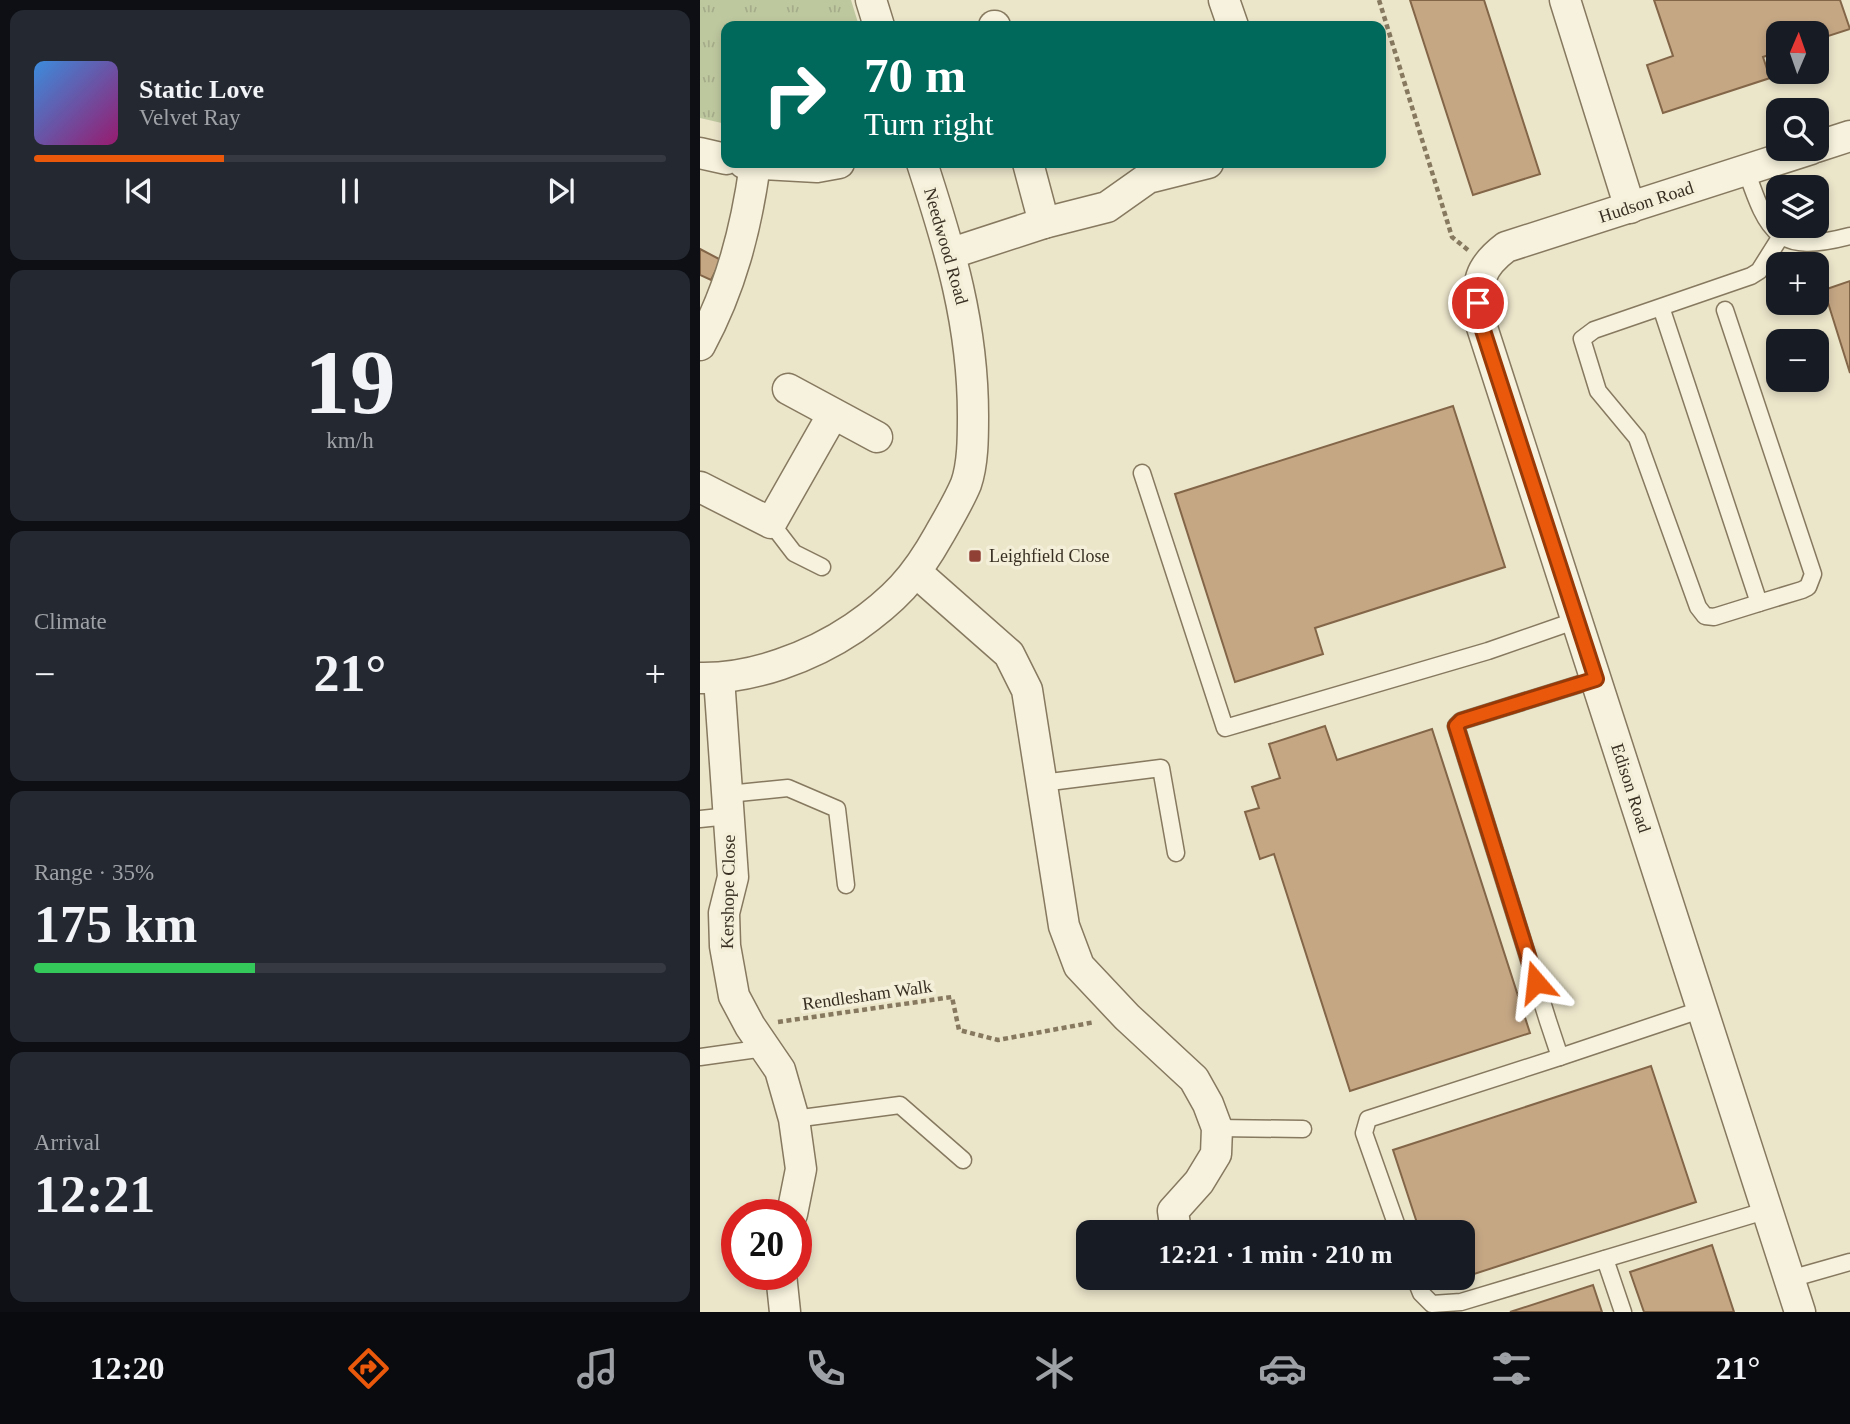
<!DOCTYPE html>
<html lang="en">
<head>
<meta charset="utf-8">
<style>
	body { margin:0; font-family:Georgia,serif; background:#242831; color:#f1f3f6; height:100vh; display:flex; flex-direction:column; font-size:26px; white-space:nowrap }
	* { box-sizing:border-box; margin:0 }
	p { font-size:23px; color:#9ea1a6 }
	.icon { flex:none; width:38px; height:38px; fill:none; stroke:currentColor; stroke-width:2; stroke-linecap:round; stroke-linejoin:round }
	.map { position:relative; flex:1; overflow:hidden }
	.side { display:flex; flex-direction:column; gap:10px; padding:10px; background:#0d0f14; width:700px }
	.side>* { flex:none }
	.top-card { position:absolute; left:21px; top:21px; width:665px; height:147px; border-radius:14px; box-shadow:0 4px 10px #0003; background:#00695c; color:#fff; overflow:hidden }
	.needle { width:46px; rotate:2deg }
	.controls { position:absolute; left:1066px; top:21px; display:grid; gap:14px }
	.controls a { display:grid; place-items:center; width:63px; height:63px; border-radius:14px; background:#171b24; box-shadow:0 4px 10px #0003; font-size:35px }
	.speed { position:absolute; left:21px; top:1199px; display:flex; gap:14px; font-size:35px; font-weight:700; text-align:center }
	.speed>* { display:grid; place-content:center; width:91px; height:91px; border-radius:50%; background:#171b24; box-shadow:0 4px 10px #0003; line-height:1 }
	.speed .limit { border:10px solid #d22; background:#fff; color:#111 }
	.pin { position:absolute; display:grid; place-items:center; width:60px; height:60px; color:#fff; margin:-30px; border:4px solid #fff; border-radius:50%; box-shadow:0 2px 7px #0007 }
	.me { position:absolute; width:77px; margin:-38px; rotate:343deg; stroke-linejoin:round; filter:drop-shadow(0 0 5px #0008) }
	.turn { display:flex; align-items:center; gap:24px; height:147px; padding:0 28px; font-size:32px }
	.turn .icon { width:91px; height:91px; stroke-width:2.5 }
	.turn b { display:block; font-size:49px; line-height:60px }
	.big { font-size:52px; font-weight:700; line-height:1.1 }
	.side .card { flex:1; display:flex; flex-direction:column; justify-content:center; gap:10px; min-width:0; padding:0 24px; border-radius:14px; background:#242831 }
	.side .dial { align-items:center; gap:0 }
	.dial b { font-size:91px; line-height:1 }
	.song { display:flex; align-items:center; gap:21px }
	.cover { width:84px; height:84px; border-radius:10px; background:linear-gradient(135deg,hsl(210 70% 55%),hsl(320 70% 35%)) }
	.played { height:7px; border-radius:4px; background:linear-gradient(90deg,#ea580c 30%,#363941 30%) }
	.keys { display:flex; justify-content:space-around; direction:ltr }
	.heat { display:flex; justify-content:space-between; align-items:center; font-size:38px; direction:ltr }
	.charge { height:10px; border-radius:5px; background:linear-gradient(90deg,#34c759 35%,#363941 0) }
	.trip { position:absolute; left:376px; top:1220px; width:399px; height:70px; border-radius:14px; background:#171b24; box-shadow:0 4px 10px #0003; font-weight:700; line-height:70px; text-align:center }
	.tabs { display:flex; height:112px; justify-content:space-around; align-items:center; background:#090b0e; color:#9ea1a6 }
	.tabs .icon { width:49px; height:49px }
	.tabs .selected { color:#ea580c }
	.tabs b { font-size:32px; color:#f1f3f6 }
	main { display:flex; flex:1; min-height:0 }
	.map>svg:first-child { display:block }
	.grass { fill:url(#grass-tufts) }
	.building { fill:#c5a784; stroke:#836648; stroke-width:2 }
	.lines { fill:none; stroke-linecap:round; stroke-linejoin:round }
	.service-casing { stroke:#867960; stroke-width:19 }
	.minor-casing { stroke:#867960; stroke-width:33 }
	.path { stroke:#867960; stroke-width:4.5; stroke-dasharray:5 3.5; stroke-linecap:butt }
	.service { stroke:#f6f2dd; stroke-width:16 }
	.minor { stroke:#f6f2dd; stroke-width:30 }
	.route-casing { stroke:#983908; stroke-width:18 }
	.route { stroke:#ea580c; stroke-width:12 }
	.poi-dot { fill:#904035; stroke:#f3efd9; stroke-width:2.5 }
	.labels { text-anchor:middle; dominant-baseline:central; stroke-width:7; stroke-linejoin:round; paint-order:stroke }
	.street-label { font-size:18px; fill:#382f22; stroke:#f3efd9 }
	.poi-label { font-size:18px; fill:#382f22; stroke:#f3efd9; text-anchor:start }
</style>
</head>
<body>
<main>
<section class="side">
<div class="card">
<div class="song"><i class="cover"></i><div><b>Static Love</b><p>Velvet Ray</p></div></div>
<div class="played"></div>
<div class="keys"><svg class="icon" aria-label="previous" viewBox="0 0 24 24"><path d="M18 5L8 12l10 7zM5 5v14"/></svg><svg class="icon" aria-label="pause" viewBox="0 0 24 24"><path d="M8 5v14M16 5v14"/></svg><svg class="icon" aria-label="next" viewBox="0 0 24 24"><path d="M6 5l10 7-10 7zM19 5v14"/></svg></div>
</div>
<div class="card dial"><b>19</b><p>km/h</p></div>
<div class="card"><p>Climate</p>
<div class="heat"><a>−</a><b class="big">21°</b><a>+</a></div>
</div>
<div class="card"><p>Range · 35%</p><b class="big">175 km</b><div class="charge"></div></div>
<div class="card"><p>Arrival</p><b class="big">12:21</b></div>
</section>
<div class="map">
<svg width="1150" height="1312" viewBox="0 0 1150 1312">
	<defs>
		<pattern id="grass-tufts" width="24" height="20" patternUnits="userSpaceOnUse" patternTransform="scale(1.75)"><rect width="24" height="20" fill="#bec89f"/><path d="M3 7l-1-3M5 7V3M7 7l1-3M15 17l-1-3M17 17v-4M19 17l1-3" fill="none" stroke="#a4ac89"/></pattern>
	</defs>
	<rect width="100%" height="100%" fill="#ebe5ca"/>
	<polygon class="grass" points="0,0 151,0 159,26 26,26 26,124 0,118"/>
	<g class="building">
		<polygon points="710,0 784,0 840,174 773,195"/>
		<polygon points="954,0 1140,0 1150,29 1116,40 1116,33 1078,33 1078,52 1063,57 1070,78 963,113 947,65 973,56"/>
		<polygon points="0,249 21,260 11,280 0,275"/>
		<polygon points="1150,281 1150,373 1124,290"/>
		<polygon points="753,406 805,567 615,628 623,654 535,682 475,494"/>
		<polygon points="625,726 637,760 732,729 830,1033 650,1091 574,854 560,859 545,812 559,808 552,787 580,778 569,744"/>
		<polygon points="951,1066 996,1202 737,1286 734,1278 763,1278 763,1232 720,1232 693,1150"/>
		<polygon points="1012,1245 1034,1312 944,1312 930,1272"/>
		<polygon points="893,1285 902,1312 810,1312"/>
	</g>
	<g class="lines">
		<defs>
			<g id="service">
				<path d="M 1046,170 C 1068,234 1078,255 1150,236"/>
				<polyline points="961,307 1059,603 1014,617 1005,616 998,607 937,438 898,391 882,339 894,330 1051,276 1059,271 1081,236"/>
				<polyline points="1025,310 1113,574 1108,587 1102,590 1059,603"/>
				<polyline points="442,473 525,728 788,651 877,620"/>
				<polyline points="71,523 94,553 122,567"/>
				<polyline points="896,679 761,721 756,726 848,1021 860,1057 1003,1009"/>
				<polyline points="342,783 461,768 476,853"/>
				<polyline points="28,794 88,788 137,809 146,885"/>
				<polyline points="0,819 29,816"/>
				<polyline points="0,1057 65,1048"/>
				<polyline points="94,1119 200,1105 263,1160"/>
				<polyline points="517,1128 603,1129"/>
				<polyline points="699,1232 664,1133 668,1119 860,1057"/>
				<polyline points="905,1259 923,1312"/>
				<polyline points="715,1278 721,1293 732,1304 761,1302 1068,1210"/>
				<polyline points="1090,1279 1150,1262"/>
			</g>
			<g id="minor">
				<polyline points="171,0 179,26"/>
				<polyline points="524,0 533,26"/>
				<polyline points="865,0 930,208"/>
				<polyline points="294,26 295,26"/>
				<polyline points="1116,147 1150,136"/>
				<polyline points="0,153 26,159"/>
				<polyline points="44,163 117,167 139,163"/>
				<polyline points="344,223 407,207 448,178 508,163"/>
				<polyline points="252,253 344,223 328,163"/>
				<path d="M 0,345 C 31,288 46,229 55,165"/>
				<polyline points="88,389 177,437"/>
				<polyline points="0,487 71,523 133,414"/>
				<polyline points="217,573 309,654 327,690 364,926 379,966 427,1017 494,1079 508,1104 517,1128 516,1154 499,1182 473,1211 476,1232"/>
				<path d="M 0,678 C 52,679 111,657 154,628 C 194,600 215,578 239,535 C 248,519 259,501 266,484 C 273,464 273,437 273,416 C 273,324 250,249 222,163"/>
				<polyline points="19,678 33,877 24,913 25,946 34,996 50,1026 80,1070 94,1119 101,1169 92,1214"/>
				<polyline points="81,1274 85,1312"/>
				<path d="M 1100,1312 L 779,318 C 778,282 777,269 806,247 L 1111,149"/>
			</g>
		</defs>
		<use href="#service" class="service-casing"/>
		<use href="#minor" class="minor-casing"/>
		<g class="path">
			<polyline points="679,0 752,237 768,250"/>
			<polyline points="78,1022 252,997 259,1030 298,1040 395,1022"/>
		</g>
		<use href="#service" class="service"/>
		<use href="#minor" class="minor"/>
	</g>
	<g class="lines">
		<defs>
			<polyline id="route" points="778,303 779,318 896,679 761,721 756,726 836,982"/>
		</defs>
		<use href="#route" class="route-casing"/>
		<use href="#route" class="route"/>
	</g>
	<rect class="poi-dot" x="268" y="549" width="14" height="14" rx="3.5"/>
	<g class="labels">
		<g class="street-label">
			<text transform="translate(946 202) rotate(-18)">Hudson Road</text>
			<text transform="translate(246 246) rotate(74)">Needwood Road</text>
			<text transform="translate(931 788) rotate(72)">Edison Road</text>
			<text transform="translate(28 892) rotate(-89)">Kershope Close</text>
			<text transform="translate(167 995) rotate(-8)">Rendlesham Walk</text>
		</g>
		<g class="poi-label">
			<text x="289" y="556">Leighfield Close</text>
		</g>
	</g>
</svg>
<div class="controls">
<a><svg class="needle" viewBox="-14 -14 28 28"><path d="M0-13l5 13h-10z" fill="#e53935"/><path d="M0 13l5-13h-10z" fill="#9ea1a6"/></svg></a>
<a><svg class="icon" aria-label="search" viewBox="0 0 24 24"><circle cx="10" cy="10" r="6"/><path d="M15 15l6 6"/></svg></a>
<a><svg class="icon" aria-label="layers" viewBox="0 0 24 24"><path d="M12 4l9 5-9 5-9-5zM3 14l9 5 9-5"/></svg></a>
<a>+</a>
<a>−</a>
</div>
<div class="speed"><div class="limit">20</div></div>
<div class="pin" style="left:778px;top:303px;background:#d93025"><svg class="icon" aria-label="arrive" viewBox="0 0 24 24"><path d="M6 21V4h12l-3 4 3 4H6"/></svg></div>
<svg class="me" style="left:836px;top:982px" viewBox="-20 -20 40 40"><path d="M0-17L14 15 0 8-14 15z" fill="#ea580c" stroke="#fff" stroke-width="4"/></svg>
<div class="trip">12:21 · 1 min · 210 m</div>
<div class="top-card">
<div class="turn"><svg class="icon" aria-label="right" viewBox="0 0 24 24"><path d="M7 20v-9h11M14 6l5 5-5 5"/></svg><div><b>70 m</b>Turn right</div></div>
</div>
</div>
</main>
<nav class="tabs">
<b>12:20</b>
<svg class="icon selected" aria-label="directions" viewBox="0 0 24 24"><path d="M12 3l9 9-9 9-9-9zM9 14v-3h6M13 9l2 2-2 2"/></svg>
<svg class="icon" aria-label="music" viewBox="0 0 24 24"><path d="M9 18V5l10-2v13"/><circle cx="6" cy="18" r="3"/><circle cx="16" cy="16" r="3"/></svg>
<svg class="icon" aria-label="phone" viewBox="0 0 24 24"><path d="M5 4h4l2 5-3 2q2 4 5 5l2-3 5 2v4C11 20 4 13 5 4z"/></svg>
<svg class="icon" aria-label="climate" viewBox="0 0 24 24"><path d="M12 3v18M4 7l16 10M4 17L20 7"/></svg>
<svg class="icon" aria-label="car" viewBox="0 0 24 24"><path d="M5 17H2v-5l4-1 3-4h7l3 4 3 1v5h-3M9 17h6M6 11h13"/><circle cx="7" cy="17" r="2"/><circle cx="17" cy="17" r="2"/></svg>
<svg class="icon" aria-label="filters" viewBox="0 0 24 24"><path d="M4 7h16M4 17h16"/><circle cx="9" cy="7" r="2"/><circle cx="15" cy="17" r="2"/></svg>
<b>21°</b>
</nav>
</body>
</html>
